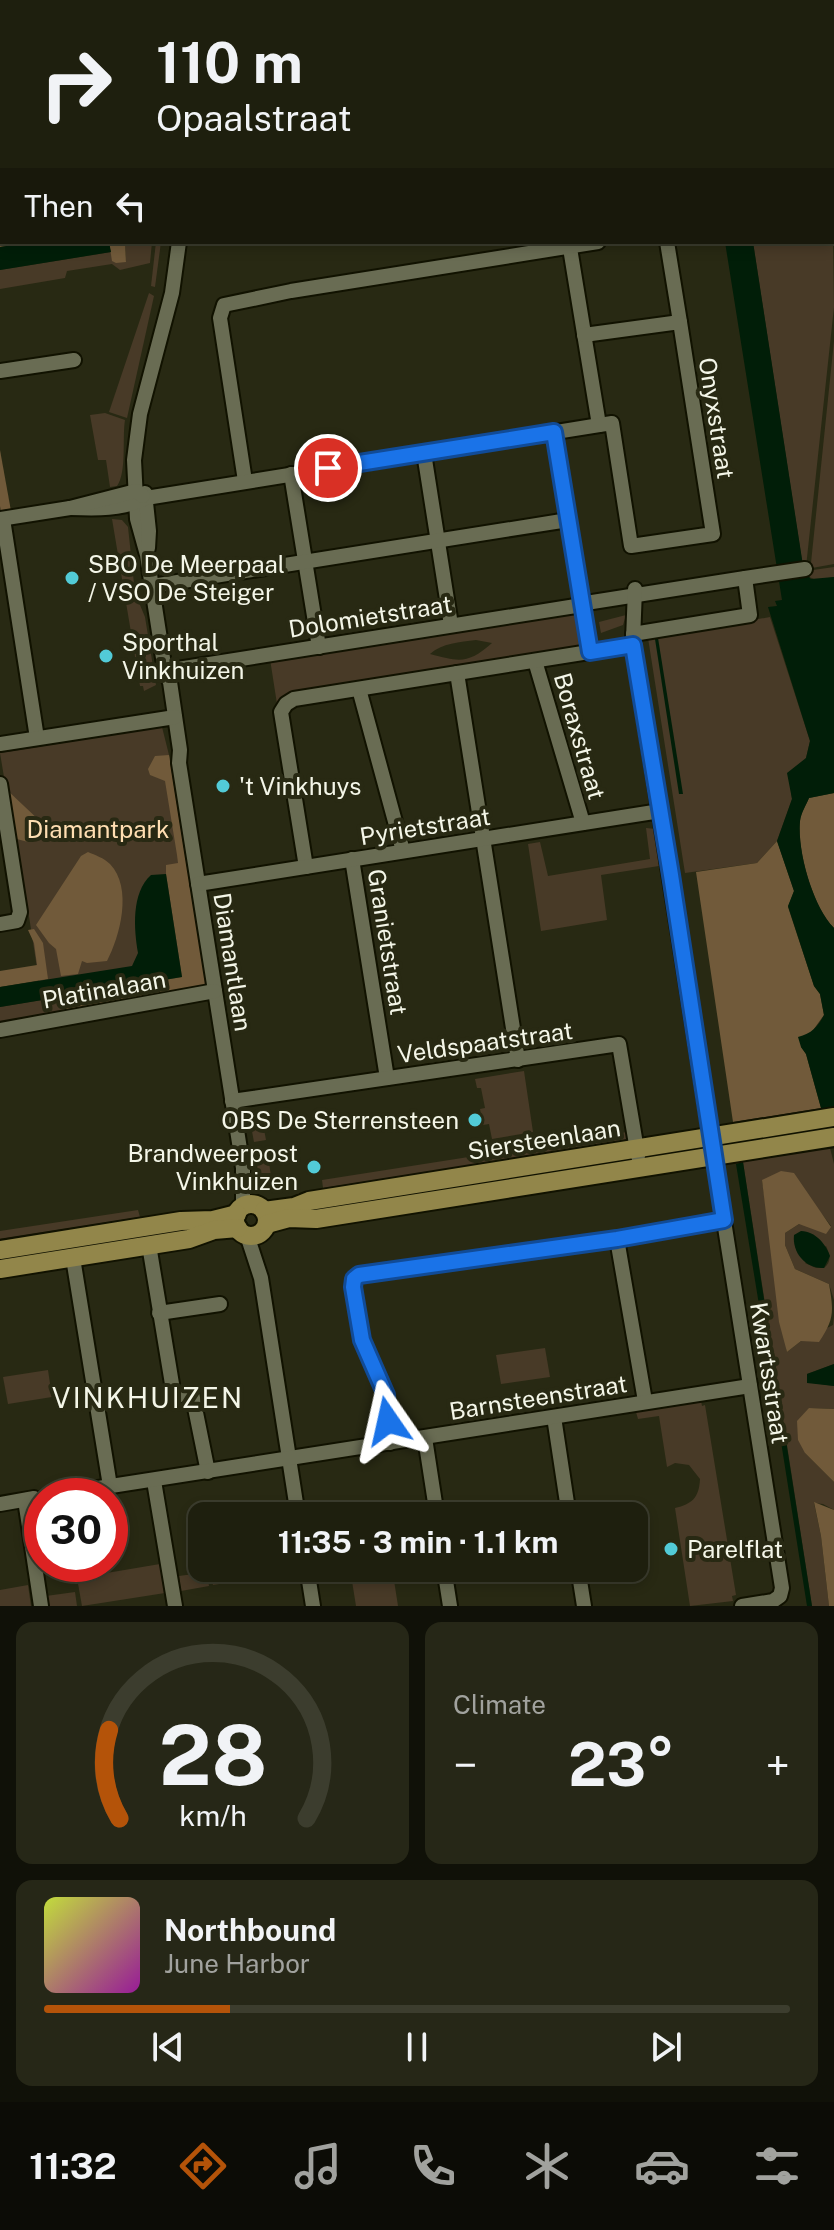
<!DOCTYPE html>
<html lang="en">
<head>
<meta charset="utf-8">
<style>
	body { margin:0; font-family:"Public Sans",sans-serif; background:#262717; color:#f1f3f6; height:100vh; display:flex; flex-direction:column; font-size:30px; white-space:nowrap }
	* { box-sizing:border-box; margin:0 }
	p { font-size:26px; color:#a1a29e }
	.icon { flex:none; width:44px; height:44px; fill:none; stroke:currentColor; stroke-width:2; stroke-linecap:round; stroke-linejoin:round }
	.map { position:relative; height:1606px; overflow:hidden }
	.sheet { display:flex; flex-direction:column; gap:16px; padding:16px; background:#101108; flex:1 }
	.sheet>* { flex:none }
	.guide { position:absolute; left:0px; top:0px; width:834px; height:244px; box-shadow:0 4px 12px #0003,0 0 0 2px #3c3d2e; background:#1e1f0e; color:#f1f3f6; overflow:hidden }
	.speed { position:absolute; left:24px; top:1478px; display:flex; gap:16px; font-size:40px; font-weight:700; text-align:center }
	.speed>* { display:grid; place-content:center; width:104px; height:104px; border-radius:50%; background:#1e1f0e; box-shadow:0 4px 12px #0003,0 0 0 2px #3c3d2e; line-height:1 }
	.speed .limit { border:12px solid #d22; background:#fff; color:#111 }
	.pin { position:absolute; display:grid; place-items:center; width:68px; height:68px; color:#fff; margin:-34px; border:4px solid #fff; border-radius:50%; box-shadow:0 2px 8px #0007 }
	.me { position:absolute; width:88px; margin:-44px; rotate:349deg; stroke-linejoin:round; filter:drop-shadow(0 0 6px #0008) }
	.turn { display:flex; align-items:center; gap:28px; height:168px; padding:0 24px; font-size:36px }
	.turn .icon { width:104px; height:104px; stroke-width:2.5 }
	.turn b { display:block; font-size:56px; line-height:68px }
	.then { display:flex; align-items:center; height:76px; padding:0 24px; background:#0003; gap:16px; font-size:30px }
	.big { font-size:60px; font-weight:700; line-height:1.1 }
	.sheet .card { flex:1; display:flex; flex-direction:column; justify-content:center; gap:12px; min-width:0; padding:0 28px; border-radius:16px; background:#262717 }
	.sheet .dial { align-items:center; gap:0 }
	.dial svg { height:208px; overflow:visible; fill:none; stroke:#3c3d2e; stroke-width:7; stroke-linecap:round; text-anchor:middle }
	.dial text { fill:#f1f3f6; stroke:none }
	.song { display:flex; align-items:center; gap:24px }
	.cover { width:96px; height:96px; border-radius:12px; background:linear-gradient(135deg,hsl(70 70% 55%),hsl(300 70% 35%)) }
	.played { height:8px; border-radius:4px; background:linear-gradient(90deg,#b45309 25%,#3c3d2e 25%) }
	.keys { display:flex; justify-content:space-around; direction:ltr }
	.heat { display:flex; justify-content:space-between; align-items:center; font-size:44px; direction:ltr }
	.sheet .tiles { flex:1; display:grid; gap:16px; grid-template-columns:1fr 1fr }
	.card:last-child { grid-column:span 2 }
	.trip { position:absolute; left:188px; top:1502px; width:460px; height:80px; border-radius:16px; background:#1e1f0e; box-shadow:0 4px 12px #0003,0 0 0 2px #3c3d2e; font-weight:700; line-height:80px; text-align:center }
	.tabs { display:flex; height:128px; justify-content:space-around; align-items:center; background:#0c0c06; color:#a1a29e }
	.tabs .icon { width:56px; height:56px }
	.tabs .on { color:#b45309 }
	.tabs b { font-size:36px; color:#f1f3f6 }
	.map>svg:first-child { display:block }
	.green { fill:#483a27; fill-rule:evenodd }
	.forest { fill:#715a3a }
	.water { fill:#011e08 }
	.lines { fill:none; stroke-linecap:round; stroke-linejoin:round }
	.minor-casing { stroke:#111200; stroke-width:18 }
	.major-casing { stroke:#111200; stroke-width:22 }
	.minor { stroke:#696c53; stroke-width:14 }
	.major { stroke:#92864a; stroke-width:18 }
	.route-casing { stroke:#114b97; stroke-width:20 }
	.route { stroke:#1a73e8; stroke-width:14 }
	.poi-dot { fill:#52cbd7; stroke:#282913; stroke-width:3 }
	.labels { text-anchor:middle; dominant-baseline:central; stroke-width:8; stroke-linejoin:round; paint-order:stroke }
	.street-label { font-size:24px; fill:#f4f6e8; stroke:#282913 }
	.poi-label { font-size:24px; fill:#f4f6e8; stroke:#282913; text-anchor:start }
	.park-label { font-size:24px; fill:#ffdeb2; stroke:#282913 }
	.quarter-label { font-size:28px; letter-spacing:2px; fill:#f4f6e8; stroke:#282913 }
</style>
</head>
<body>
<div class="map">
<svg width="834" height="1606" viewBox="0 0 834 1606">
	<rect width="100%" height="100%" fill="#282913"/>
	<g class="green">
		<polygon points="0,0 92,2 2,2 0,212"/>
		<polygon points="825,0 834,0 834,171 832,2"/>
		<polygon points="832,174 834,307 806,567 803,567 753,242 832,242"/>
		<polygon points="125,242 152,242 150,263 120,270 112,264 67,271 65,278 0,289 0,270 111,252 113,261 126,262"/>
		<polygon points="156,242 161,242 155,287 151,286"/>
		<polygon points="149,293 154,296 127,418 109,412"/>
		<polygon points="834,341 834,564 812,568 811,563"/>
		<path d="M 105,413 L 125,420 C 122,438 127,472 117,486 L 110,487 L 106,460 L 98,460 L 90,415 Z"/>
		<polygon points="112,519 122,520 128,527 135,593 145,617 156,685 144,691 143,686 140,686"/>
		<polygon points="834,567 834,577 816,580 805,575 806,571"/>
		<path d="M 574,609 L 580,648 L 294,693 L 285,696 L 277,704 L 270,659 ZM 476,640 L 492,643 C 468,664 460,662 430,654 C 442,643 460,642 476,640 Z"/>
		<polygon points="626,615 623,625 601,633 599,622"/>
		<polygon points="770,617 810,741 806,758 790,783 792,799 777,841 757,863 685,873 648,638"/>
		<polygon points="162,727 169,755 203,977 65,998 66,1013 0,1024 0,1007 42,1000 10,794 6,789 0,753"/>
		<polygon points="646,828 656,829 659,866 601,875 607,920 541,931 528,844 540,842 548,876 650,859"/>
		<polygon points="524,1071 533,1132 492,1139 489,1124 483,1125 480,1109 485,1108 481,1088 477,1088 475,1079"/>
		<polygon points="261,1113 266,1140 254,1142 249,1115"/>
		<polygon points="627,1132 628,1141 323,1188 322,1180"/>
		<path d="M 830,1148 L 834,1164 L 834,1300 L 829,1284 L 795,1269 L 785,1245 L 785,1233 L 799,1224 L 831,1226 L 818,1209 L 762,1180 L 787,1352 L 801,1341 L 833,1325 L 834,1316 L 834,1364 L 807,1374 L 807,1382 L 834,1386 L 834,1409 L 809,1408 L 805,1453 L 834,1482 L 834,1510 L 823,1504 L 814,1503 L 821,1536 L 829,1606 L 812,1606 L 743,1162 ZM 826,1246 C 830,1255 832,1261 824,1268 L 816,1268 L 805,1263 Z"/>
		<polygon points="267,1149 271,1176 259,1178 255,1150"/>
		<polygon points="138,1210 140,1217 0,1239 0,1231"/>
		<polygon points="545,1348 550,1377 501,1384 496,1355"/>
		<polygon points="48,1370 52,1397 8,1404 3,1377"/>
		<path d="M 701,1401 L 702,1406 L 705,1405 L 736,1595 L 732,1596 L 733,1601 L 690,1606 L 675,1508 C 692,1504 699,1498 700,1479 L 689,1465 L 675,1463 L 667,1467 L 659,1416 L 638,1419 L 636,1412 Z"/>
		<polygon points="160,1564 165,1593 82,1606 77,1578"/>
		<polygon points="210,1568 289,1568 290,1573 213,1585"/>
		<polygon points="207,1572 209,1586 181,1591 179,1576"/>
		<polygon points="393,1574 398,1606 356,1606 352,1581"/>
		<polygon points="28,1585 31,1606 0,1606 0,1590"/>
		<polygon points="75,1592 77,1606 48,1606 46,1596"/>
	</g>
	<g class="forest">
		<polygon points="0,85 2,85 2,242 33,242 0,247"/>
		<polygon points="109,242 125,242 126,262 116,263 112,261"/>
		<polygon points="0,450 11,511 1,513 0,506"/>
		<polygon points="169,755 207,992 66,1013 64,997 182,977 166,874 166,865 178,863 177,855 165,781 150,775 148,769 155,756"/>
		<polygon points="6,789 42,823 41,837 28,842 13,838"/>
		<path d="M 834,793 L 834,928 C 813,907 797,851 800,821 C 801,813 806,805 809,798 Z"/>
		<polygon points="777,841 794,891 788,907 814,986 820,994 824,1015 801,1047 806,1054 821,1108 733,1122 696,872 757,863"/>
		<path d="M 88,852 C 95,855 104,858 110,864 C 133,888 120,936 107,961 L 87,963 L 82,961 L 78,974 L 61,976 L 56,949 L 49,943 L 36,925 L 81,856 Z"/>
		<polygon points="34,929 43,943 48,979 0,987 0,971 37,965 34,943 28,930"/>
		<path d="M 781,1171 L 794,1173 L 831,1227 L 826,1234 L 799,1224 L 785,1233 L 785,1245 L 795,1269 L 829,1284 C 834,1312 834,1320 819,1342 L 801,1341 L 787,1352 L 779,1322 L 762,1180 Z"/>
		<polygon points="809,1408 834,1409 834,1482 805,1453 798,1440 797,1421"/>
		<polygon points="814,1502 834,1510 834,1606 829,1606 821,1536"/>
	</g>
	<g class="water">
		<polygon points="33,242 109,242 111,252 0,270 0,247"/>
		<path d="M 725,242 L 753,242 L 804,572 L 811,579 L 834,577 L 834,793 L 809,798 C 806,805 801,813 800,821 C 797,851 813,907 834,928 L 834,1108 L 821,1108 L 806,1054 L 801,1047 L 798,1037 C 812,1033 818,1027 824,1015 L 820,994 L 814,986 L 788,906 L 794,891 L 777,841 L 792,799 L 787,773 L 806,758 L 810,741 L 768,607 L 777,606 L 775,601 L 782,600 Z"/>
		<polygon points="658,638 683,794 679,794 655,639"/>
		<path d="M 166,874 L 182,977 L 0,1007 L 0,987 L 132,966 L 138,953 C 134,929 131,893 151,875 Z"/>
		<polygon points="743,1162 775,1371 773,1374 770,1372 736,1164"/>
		<path d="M 801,1231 C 816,1232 825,1243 830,1256 L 824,1268 C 806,1269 792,1253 794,1235 Z"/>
		<polygon points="834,1364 834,1386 807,1383 807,1374"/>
		<polygon points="775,1388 778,1390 812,1606 807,1606 773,1391"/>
	</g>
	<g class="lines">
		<defs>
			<g id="minor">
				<polyline points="138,0 139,2"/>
				<polyline points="149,0 150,2"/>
				<polyline points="179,242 172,293 140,414 134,460 137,519 147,555 165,671 170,682 180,750 179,763 243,1168 243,1207"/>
				<polyline points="569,242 599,425"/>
				<polyline points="667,242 680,322"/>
				<polyline points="0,371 74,360"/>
				<polyline points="554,432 590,652"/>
				<polyline points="424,453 451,625"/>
				<polyline points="291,474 319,647"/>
				<polyline points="245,481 220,318 224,305 291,291 598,242"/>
				<polyline points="145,493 149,531 148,548"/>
				<path d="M 70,508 C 95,509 123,510 146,498 L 612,423 L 631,546 L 713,534 L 680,322 L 584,335"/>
				<polyline points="0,519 70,508 136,491 143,496"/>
				<polyline points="3,519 37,738"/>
				<polyline points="152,586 568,520"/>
				<polyline points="586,603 745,578"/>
				<polyline points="633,634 750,615 745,578 805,569"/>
				<polyline points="633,640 635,589"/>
				<polyline points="535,661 583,823"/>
				<polyline points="165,671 582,605"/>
				<polyline points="457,673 518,1060"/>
				<polyline points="359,689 403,851"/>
				<polyline points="0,744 175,717"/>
				<polyline points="0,784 20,912 17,921 0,924"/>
				<polyline points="352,859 387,1078"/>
				<polyline points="306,867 281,712 286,704 294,699 633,645 782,1588 780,1596 773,1601 742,1606"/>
				<polyline points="198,884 660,811"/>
				<polyline points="0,1030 215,991"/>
				<polyline points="232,1101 619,1044 638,1156"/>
				<polyline points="247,1235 261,1278 298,1516"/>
				<polyline points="617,1239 645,1401"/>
				<polyline points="149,1245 174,1396 192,1393 208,1472"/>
				<polyline points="73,1258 110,1486"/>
				<polyline points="159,1313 220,1304"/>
				<polyline points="554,1417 569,1516"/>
				<polyline points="425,1438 437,1516"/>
				<polyline points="390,1443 386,1395 362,1340 353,1287 354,1279 359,1275 617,1239 724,1220"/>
				<polyline points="154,1481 175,1606"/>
				<polyline points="47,1496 750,1386"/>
				<polyline points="25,1500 41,1606"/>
				<polyline points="0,1504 34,1498"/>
				<polyline points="307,1568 313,1606"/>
				<polyline points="444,1568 450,1606"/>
				<polyline points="578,1568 584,1606"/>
			</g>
			<g id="major">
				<circle cx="251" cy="1220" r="16"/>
				<polyline points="264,1211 294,1207 309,1201 834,1117"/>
				<polyline points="267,1224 289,1218 316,1219 834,1137"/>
				<polyline points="0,1250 181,1221 213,1220 237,1214"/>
				<polyline points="0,1269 189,1239 214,1230 238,1228"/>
			</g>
		</defs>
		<use href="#minor" class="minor-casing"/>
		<use href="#major" class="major-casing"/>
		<use href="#minor" class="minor"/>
		<use href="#major" class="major"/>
	</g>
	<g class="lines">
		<defs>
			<polyline id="route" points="328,468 554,432 590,652 633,645 671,875 724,1220 617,1239 359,1275 354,1279 353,1287 362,1340 386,1395 388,1421"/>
		</defs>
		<use href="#route" class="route-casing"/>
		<use href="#route" class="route"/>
	</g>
	<g class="poi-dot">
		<circle cx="72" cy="578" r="8"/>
		<circle cx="106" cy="656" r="8"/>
		<circle cx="223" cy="786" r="8"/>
		<circle cx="475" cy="1120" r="8"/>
		<circle cx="314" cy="1167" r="8"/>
		<circle cx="671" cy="1549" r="8"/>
	</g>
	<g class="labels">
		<g class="street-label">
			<text transform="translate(717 418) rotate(81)">Onyxstraat</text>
			<text transform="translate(370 616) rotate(-9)">Dolomietstraat</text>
			<text transform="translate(580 736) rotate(74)">Boraxstraat</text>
			<text transform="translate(425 826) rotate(-9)">Pyrietstraat</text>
			<text transform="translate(388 942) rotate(81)">Granietstraat</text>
			<text transform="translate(233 962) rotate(81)">Diamantlaan</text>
			<text transform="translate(104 989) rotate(-10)">Platinalaan</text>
			<text transform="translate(485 1042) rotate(-8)">Veldspaatstraat</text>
			<text transform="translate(544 1139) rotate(-9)">Siersteenlaan</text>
			<text transform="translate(770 1373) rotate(81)">Kwartsstraat</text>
			<text transform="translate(538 1397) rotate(-9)">Barnsteenstraat</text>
		</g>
		<g class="poi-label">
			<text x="88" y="564">SBO De Meerpaal<tspan x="88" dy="28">/ VSO De Steiger</tspan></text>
			<text x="122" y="642">Sporthal<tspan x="122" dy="28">Vinkhuizen</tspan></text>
			<text x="239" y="786">'t Vinkhuys</text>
			<text x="459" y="1120" text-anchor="end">OBS De Sterrensteen</text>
			<text x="298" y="1153" text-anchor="end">Brandweerpost<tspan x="298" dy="28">Vinkhuizen</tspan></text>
			<text x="687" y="1549">Parelflat</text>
		</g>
		<g class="park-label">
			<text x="98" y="829">Diamantpark</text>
		</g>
		<g class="quarter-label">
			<text x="148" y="1397">VINKHUIZEN</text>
		</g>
	</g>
</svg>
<div class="speed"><div class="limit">30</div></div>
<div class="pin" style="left:328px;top:468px;background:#d93025"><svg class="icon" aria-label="arrive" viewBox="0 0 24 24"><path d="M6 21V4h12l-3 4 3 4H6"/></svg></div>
<svg class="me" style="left:388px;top:1421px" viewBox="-20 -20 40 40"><path d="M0-17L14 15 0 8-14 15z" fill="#1a73e8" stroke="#fff" stroke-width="4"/></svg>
<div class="trip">11:35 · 3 min · 1.1 km</div>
<div class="guide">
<div class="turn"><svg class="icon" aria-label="right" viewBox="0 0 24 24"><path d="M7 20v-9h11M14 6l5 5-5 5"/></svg><div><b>110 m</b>Opaalstraat</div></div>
<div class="then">Then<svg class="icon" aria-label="left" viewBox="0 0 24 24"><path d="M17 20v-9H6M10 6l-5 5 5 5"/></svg></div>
</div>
</div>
<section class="sheet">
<div class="tiles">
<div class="card dial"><svg viewBox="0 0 100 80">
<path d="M14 69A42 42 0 1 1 86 69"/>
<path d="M14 69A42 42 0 0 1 10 35" stroke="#b45309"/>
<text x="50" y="56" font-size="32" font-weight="700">28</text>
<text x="50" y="72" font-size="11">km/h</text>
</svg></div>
<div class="card"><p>Climate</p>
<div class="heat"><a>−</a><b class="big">23°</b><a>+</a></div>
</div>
<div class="card">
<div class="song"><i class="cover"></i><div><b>Northbound</b><p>June Harbor</p></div></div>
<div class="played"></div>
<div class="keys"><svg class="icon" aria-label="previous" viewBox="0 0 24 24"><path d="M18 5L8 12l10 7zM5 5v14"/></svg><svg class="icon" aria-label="pause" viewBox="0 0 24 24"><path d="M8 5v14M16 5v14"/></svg><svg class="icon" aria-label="next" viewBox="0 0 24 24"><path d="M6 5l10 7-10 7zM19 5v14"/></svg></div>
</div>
</div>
</section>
<nav class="tabs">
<b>11:32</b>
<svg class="icon on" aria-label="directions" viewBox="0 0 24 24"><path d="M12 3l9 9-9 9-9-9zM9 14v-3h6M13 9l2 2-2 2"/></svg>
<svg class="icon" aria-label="music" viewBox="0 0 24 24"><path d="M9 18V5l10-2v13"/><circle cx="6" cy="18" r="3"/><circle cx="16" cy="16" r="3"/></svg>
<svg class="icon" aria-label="phone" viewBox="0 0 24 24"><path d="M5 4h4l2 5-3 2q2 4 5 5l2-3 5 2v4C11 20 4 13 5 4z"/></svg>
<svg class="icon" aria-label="climate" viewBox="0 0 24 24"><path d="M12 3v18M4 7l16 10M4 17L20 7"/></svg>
<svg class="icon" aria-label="car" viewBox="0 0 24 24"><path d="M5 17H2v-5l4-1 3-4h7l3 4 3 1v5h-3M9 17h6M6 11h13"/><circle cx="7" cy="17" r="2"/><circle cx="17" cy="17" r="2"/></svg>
<svg class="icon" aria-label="filters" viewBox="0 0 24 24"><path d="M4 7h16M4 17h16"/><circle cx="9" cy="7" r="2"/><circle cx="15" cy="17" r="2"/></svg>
</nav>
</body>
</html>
